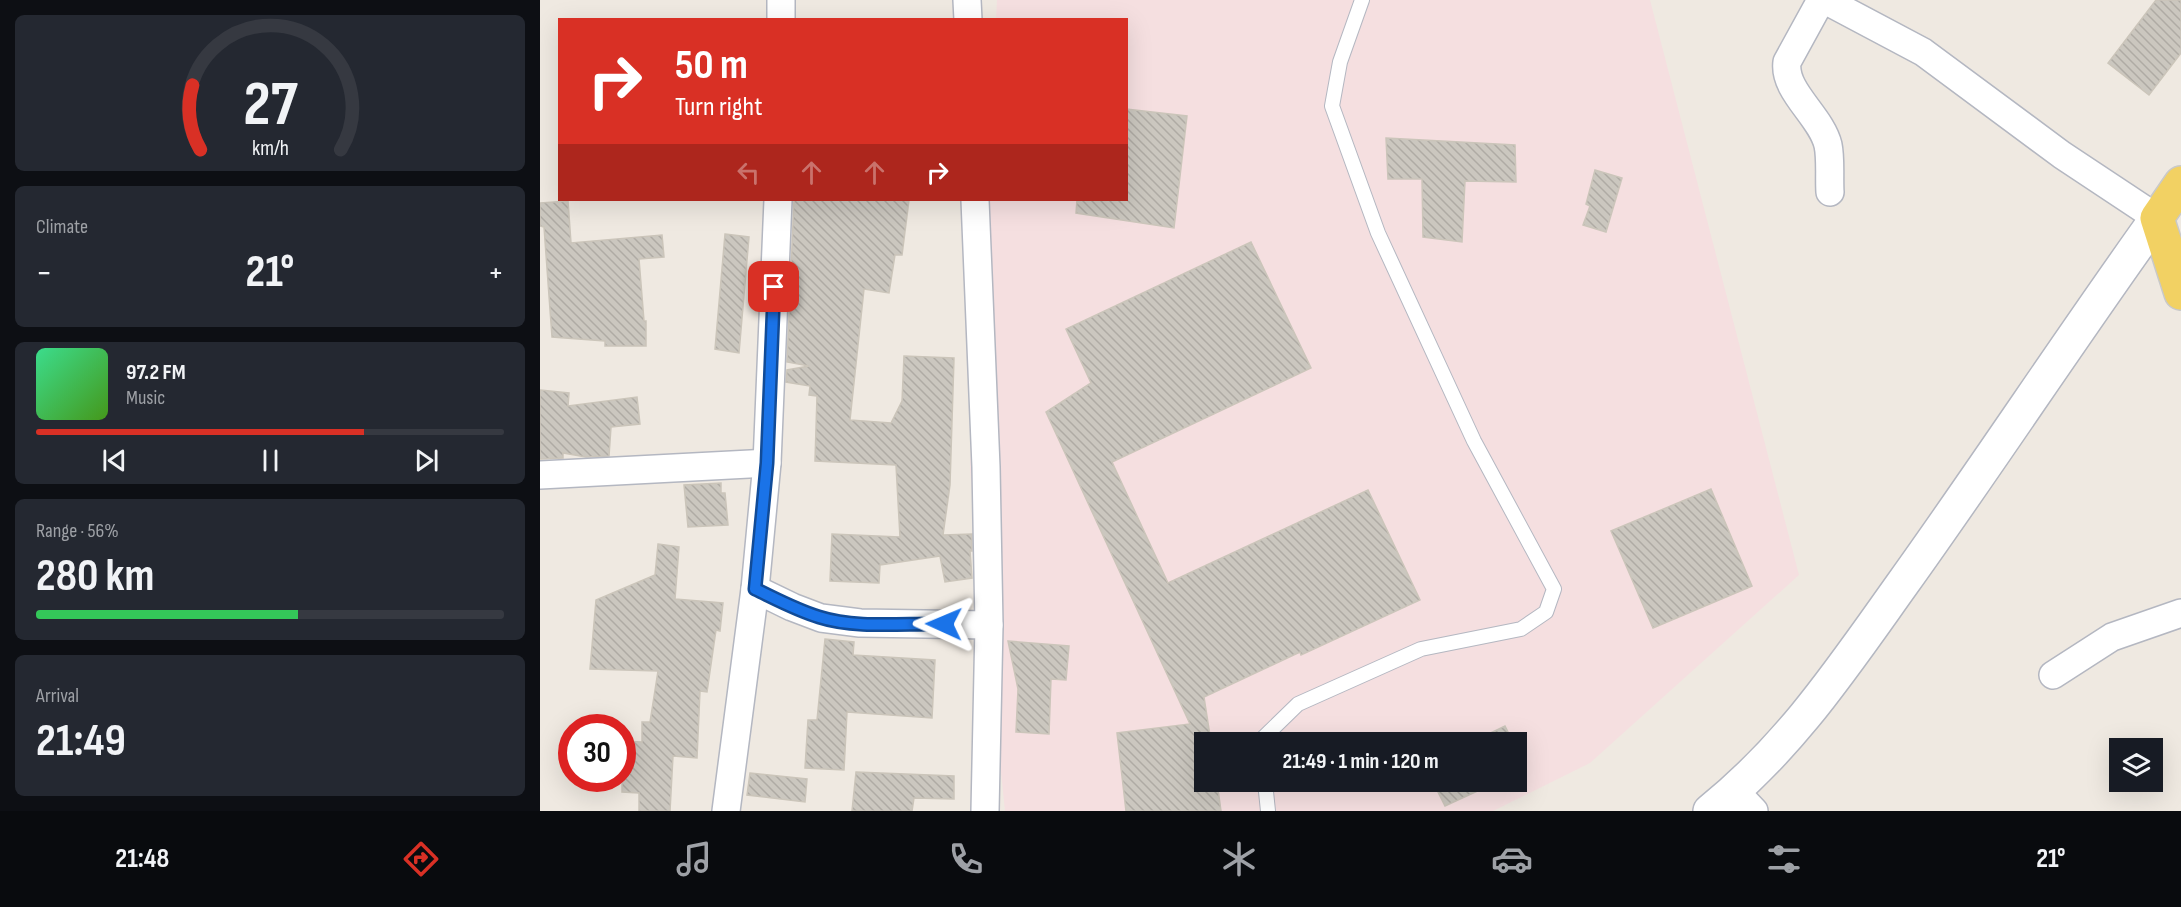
<!DOCTYPE html>
<html lang="en">
<head>
<meta charset="utf-8">
<style>
	body { margin:0; font-family:"Sofia Sans Condensed",sans-serif; background:#242831; color:#f1f3f6; height:100vh; display:flex; flex-direction:column; font-size:22px; white-space:nowrap }
	* { box-sizing:border-box; margin:0 }
	p { font-size:20px; color:#9ea1a6 }
	.icon { flex:none; width:33px; height:33px; fill:none; stroke:currentColor; stroke-width:2; stroke-linecap:round; stroke-linejoin:round }
	.map { position:relative; flex:1; overflow:hidden }
	.side { display:flex; flex-direction:column; gap:15px; padding:15px; background:#0d0f14; width:540px }
	.side>* { flex:none }
	.guide { position:absolute; left:18px; top:18px; width:570px; height:183px; border-radius:0px; box-shadow:0 6px 24px #0002; background:#d93025; color:#fff; overflow:hidden }
	.fabs { position:absolute; left:1569px; top:738px; display:grid; gap:12px }
	.fabs a { display:grid; place-items:center; width:54px; height:54px; border-radius:0px; background:#171b24; box-shadow:0 6px 24px #0002; font-size:30px }
	.speed { position:absolute; left:18px; top:714px; display:flex; gap:12px; font-size:30px; font-weight:700; text-align:center }
	.speed>* { display:grid; place-content:center; width:78px; height:78px; border-radius:50%; background:#171b24; box-shadow:0 6px 24px #0002; line-height:1 }
	.speed .limit { border:9px solid #d22; background:#fff; color:#111 }
	.pin { position:absolute; display:grid; place-items:center; width:51px; height:51px; color:#fff; margin:-26px; border-radius:12px; box-shadow:0 3px 9px #0006 }
	.me { position:absolute; width:66px; margin:-33px; rotate:271deg; stroke-linejoin:round; filter:drop-shadow(0 0 4px #0008) }
	.turn { display:flex; align-items:center; gap:21px; height:126px; padding:0 18px; font-size:27px }
	.turn .icon { width:78px; height:78px; stroke-width:2.5 }
	.turn b { display:block; font-size:42px; line-height:51px }
	.lanes { display:flex; align-items:center; height:57px; padding:0 18px; background:#0003; justify-content:center; gap:30px; direction:ltr }
	.lanes .off { opacity:.35 }
	.big { font-size:45px; font-weight:700; line-height:1.1 }
	.side .tile { flex:1; display:flex; flex-direction:column; justify-content:center; gap:9px; min-width:0; padding:0 21px; border-radius:9px; background:#242831 }
	.side .dial { align-items:center; gap:0 }
	.dial svg { height:156px; overflow:visible; fill:none; stroke:#363941; stroke-width:7; stroke-linecap:round; text-anchor:middle }
	.dial text { fill:#f1f3f6; stroke:none }
	.song { display:flex; align-items:center; gap:18px }
	.cover { width:72px; height:72px; border-radius:9px; background:linear-gradient(135deg,hsl(150 70% 55%),hsl(100 70% 35%)) }
	.played { height:6px; border-radius:3px; background:linear-gradient(90deg,#d93025 70%,#363941 70%) }
	.keys { display:flex; justify-content:space-around; direction:ltr }
	.heat { display:flex; justify-content:space-between; align-items:center; font-size:33px; direction:ltr }
	.charge { height:9px; border-radius:4px; background:linear-gradient(90deg,#34c759 56%,#363941 0) }
	.trip { position:absolute; left:654px; top:732px; width:333px; height:60px; border-radius:0px; background:#171b24; box-shadow:0 6px 24px #0002; font-weight:700; line-height:60px; text-align:center }
	.dock { display:flex; height:96px; justify-content:space-around; align-items:center; background:#090b0e; color:#9ea1a6 }
	.dock .icon { width:42px; height:42px }
	.dock .active { color:#d93025 }
	.dock b { font-size:27px; color:#f1f3f6 }
	main { display:flex; flex:1; min-height:0 }
	.map>svg:first-child { display:block }
	.medical { fill:#f5dfe0; fill-rule:evenodd }
	.building { fill:url(#building-back-hatch); stroke:#cbc5ba; stroke-width:1.5 }
	.lines { fill:none; stroke-linecap:round; stroke-linejoin:round }
	.service-casing { stroke:#b4b7c1; stroke-width:16 }
	.minor-casing { stroke:#b4b7c1; stroke-width:30 }
	.secondary-casing { stroke:#b4b7c1; stroke-width:36 }
	.primary-casing { stroke:#c9c9c9; stroke-width:36 }
	.service { stroke:#fff; stroke-width:14 }
	.minor { stroke:#fff; stroke-width:27 }
	.secondary { stroke:#fff; stroke-width:33 }
	.primary { stroke:#f2d163; stroke-width:33 }
	.route-casing { stroke:#114b97; stroke-width:15 }
	.route { stroke:#1a73e8; stroke-width:10 }
</style>
</head>
<body>
<main>
<section class="side">
<div class="tile dial"><svg viewBox="0 0 100 80">
<path d="M14 69A42 42 0 1 1 86 69"/>
<path d="M14 69A42 42 0 0 1 10 36" stroke="#d93025"/>
<text x="50" y="56" font-size="32" font-weight="700">27</text>
<text x="50" y="72" font-size="11">km/h</text>
</svg></div>
<div class="tile"><p>Climate</p>
<div class="heat"><a>−</a><b class="big">21°</b><a>+</a></div>
</div>
<div class="tile">
<div class="song"><i class="cover"></i><div><b>97.2 FM</b><p>Music</p></div></div>
<div class="played"></div>
<div class="keys"><svg class="icon" aria-label="previous" viewBox="0 0 24 24"><path d="M18 5L8 12l10 7zM5 5v14"/></svg><svg class="icon" aria-label="pause" viewBox="0 0 24 24"><path d="M8 5v14M16 5v14"/></svg><svg class="icon" aria-label="next" viewBox="0 0 24 24"><path d="M6 5l10 7-10 7zM19 5v14"/></svg></div>
</div>
<div class="tile"><p>Range · 56%</p><b class="big">280 km</b><div class="charge"></div></div>
<div class="tile"><p>Arrival</p><b class="big">21:49</b></div>
</section>
<div class="map">
<svg width="1641" height="811" viewBox="0 0 1641 811">
	<defs>
		<pattern id="building-back-hatch" width="6" height="6" patternUnits="userSpaceOnUse" patternTransform="scale(1.5)"><rect width="6" height="6" fill="#cbc7bf"/><path d="M-1 5l2 2M0 0l6 6M5-1l2 2" fill="none" stroke="#afaba4"/></pattern>
	</defs>
	<rect width="100%" height="100%" fill="#efe9e1"/>
	<path class="medical" d="M 457,0 L 1110,0 L 1259,575 L 1050,763 L 953,811 L 465,811 L 430,469 L 445,200 L 586,200 L 586,20 L 456,19 ZM 664,742 L 976,742 L 976,782 L 664,782 Z"/>
	<g class="building">
		<polygon points="1616,0 1641,0 1641,53 1609,95 1568,63"/>
		<polygon points="586,109 647,116 634,228 536,213 537,200 586,200"/>
		<polygon points="846,138 975,145 976,182 925,181 922,242 883,237 882,179 848,179"/>
		<polygon points="1055,170 1082,178 1066,232 1043,225 1050,206 1046,204"/>
		<polygon points="254,200 369,200 362,255 355,255 349,293 324,289 310,420 351,423 362,401 364,356 414,358 410,485 403,535 432,534 432,551 430,551 432,578 405,582 400,556 340,565 339,583 290,581 292,534 360,537 356,465 275,461 277,396 269,395 270,386 246,382 247,370 269,366 247,362"/>
		<polygon points="28,201 31,243 122,235 124,257 99,259 104,321 106,321 106,346 65,346 65,341 12,337 4,227 0,226 0,203"/>
		<polygon points="185,234 209,237 199,353 175,349"/>
		<polygon points="711,242 771,368 572,462 628,583 828,490 880,600 761,655 760,652 664,697 671,742 664,742 664,782 677,782 681,811 586,811 577,733 650,724 506,412 551,383 526,329"/>
		<polygon points="0,390 29,393 28,406 97,397 100,424 71,427 69,456 46,457 23,453 23,458 0,459"/>
		<polygon points="181,483 181,493 185,493 188,525 148,527 144,485"/>
		<polygon points="1171,489 1212,586 1113,628 1071,531"/>
		<polygon points="118,544 139,547 135,599 183,603 180,631 176,630 167,692 160,691 157,758 133,756 130,811 99,811 99,793 82,792 82,741 102,742 102,722 110,722 118,671 50,669 56,600 115,575"/>
		<polygon points="285,639 314,642 313,655 395,660 392,718 307,712 304,770 265,768 268,720 277,720"/>
		<polygon points="468,641 529,646 526,680 511,679 509,734 476,732 478,689"/>
		<polygon points="965,726 973,742 932,742"/>
		<polygon points="316,772 414,776 414,799 374,798 372,811 312,811"/>
		<polygon points="210,773 267,779 265,802 207,795"/>
		<polygon points="893,782 957,782 905,806"/>
	</g>
	<g class="lines">
		<defs>
			<g id="service">
				<polyline points="721,742 721,740 758,704 881,649 981,629 1006,612 1014,589 934,441 838,233 792,106 800,62 822,0"/>
				<polyline points="725,782 728,811"/>
			</g>
			<g id="minor">
				<polyline points="427,0 428,20"/>
				<path d="M 1281,0 L 1247,62 C 1243,91 1281,116 1288,145 C 1291,159 1289,178 1290,192"/>
				<polyline points="1285,0 1383,52 1522,155 1617,218"/>
				<polyline points="241,20 241,0"/>
				<polyline points="435,200 446,467 449,625 445,811"/>
				<polyline points="0,475 227,463"/>
				<polyline points="215,589 252,607 281,618 320,623 449,625"/>
				<polyline points="1513,675 1572,637 1641,613"/>
				<polyline points="1195,791 1214,811"/>
				<polyline points="186,811 215,589 227,463 238,200"/>
			</g>
			<path id="secondary" d="M 1170,811 C 1251,746 1303,667 1363,583 C 1449,463 1530,339 1617,218"/>
			<polyline id="primary" points="1641,183 1617,218 1641,293"/>
		</defs>
		<use href="#service" class="service-casing"/>
		<use href="#minor" class="minor-casing"/>
		<use href="#secondary" class="secondary-casing"/>
		<use href="#primary" class="primary-casing"/>
		<use href="#service" class="service"/>
		<use href="#minor" class="minor"/>
		<use href="#secondary" class="secondary"/>
		<use href="#primary" class="primary"/>
	</g>
	<g class="lines">
		<defs>
			<path id="route" d="M 234,287 L 227,463 L 215,589 C 236,599 256,610 279,617 C 316,629 365,623 404,624"/>
		</defs>
		<use href="#route" class="route-casing"/>
		<use href="#route" class="route"/>
	</g>
</svg>
<div class="fabs">
<a><svg class="icon" aria-label="layers" viewBox="0 0 24 24"><path d="M12 4l9 5-9 5-9-5zM3 14l9 5 9-5"/></svg></a>
</div>
<div class="speed"><div class="limit">30</div></div>
<div class="pin" style="left:234px;top:287px;background:#d93025"><svg class="icon" aria-label="arrive" viewBox="0 0 24 24"><path d="M6 21V4h12l-3 4 3 4H6"/></svg></div>
<svg class="me" style="left:404px;top:624px" viewBox="-20 -20 40 40"><path d="M0-17L14 15 0 8-14 15z" fill="#1a73e8" stroke="#fff" stroke-width="4"/></svg>
<div class="trip">21:49 · 1 min · 120 m</div>
<div class="guide">
<div class="turn"><svg class="icon" aria-label="right" viewBox="0 0 24 24"><path d="M7 20v-9h11M14 6l5 5-5 5"/></svg><div><b>50 m</b>Turn right</div></div>
<div class="lanes"><svg class="icon off" aria-label="left" viewBox="0 0 24 24"><path d="M17 20v-9H6M10 6l-5 5 5 5"/></svg><svg class="icon off" aria-label="ahead" viewBox="0 0 24 24"><path d="M12 20V5M6 11l6-6 6 6"/></svg><svg class="icon off" aria-label="ahead" viewBox="0 0 24 24"><path d="M12 20V5M6 11l6-6 6 6"/></svg><svg class="icon" aria-label="right" viewBox="0 0 24 24"><path d="M7 20v-9h11M14 6l5 5-5 5"/></svg></div>
</div>
</div>
</main>
<nav class="dock">
<b>21:48</b>
<svg class="icon active" aria-label="directions" viewBox="0 0 24 24"><path d="M12 3l9 9-9 9-9-9zM9 14v-3h6M13 9l2 2-2 2"/></svg>
<svg class="icon" aria-label="music" viewBox="0 0 24 24"><path d="M9 18V5l10-2v13"/><circle cx="6" cy="18" r="3"/><circle cx="16" cy="16" r="3"/></svg>
<svg class="icon" aria-label="phone" viewBox="0 0 24 24"><path d="M5 4h4l2 5-3 2q2 4 5 5l2-3 5 2v4C11 20 4 13 5 4z"/></svg>
<svg class="icon" aria-label="climate" viewBox="0 0 24 24"><path d="M12 3v18M4 7l16 10M4 17L20 7"/></svg>
<svg class="icon" aria-label="car" viewBox="0 0 24 24"><path d="M5 17H2v-5l4-1 3-4h7l3 4 3 1v5h-3M9 17h6M6 11h13"/><circle cx="7" cy="17" r="2"/><circle cx="17" cy="17" r="2"/></svg>
<svg class="icon" aria-label="filters" viewBox="0 0 24 24"><path d="M4 7h16M4 17h16"/><circle cx="9" cy="7" r="2"/><circle cx="15" cy="17" r="2"/></svg>
<b>21°</b>
</nav>
</body>
</html>
